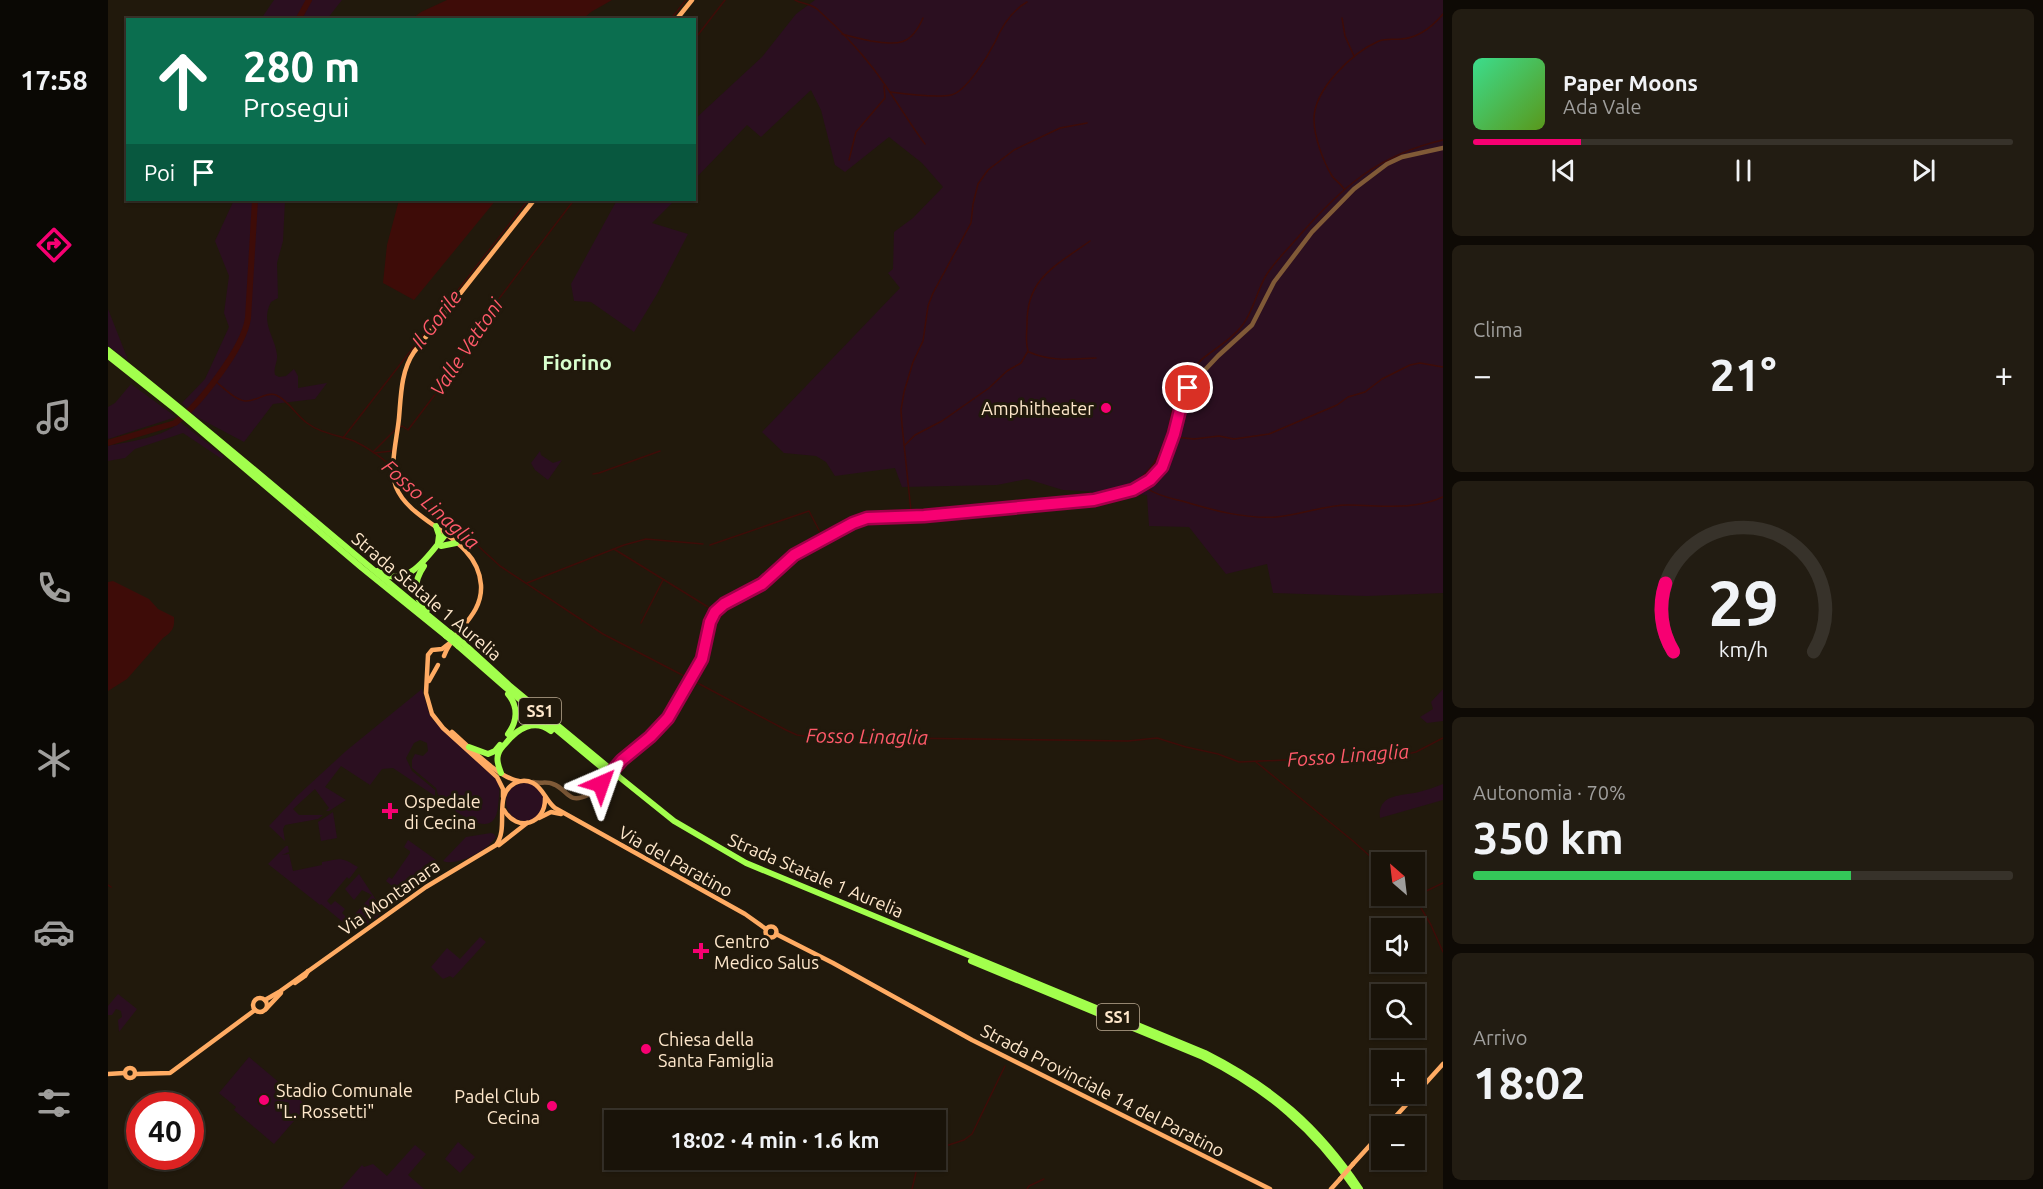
<!DOCTYPE html>
<html lang="it">
<head>
<meta charset="utf-8">
<style>
	body { margin:0; font-family:Ubuntu,sans-serif; background:#221c12; color:#f1f3f6; height:100vh; display:flex; flex-direction:column; font-size:22px; white-space:nowrap }
	* { box-sizing:border-box; margin:0 }
	p { font-size:20px; color:#9f9e9c }
	.icon { flex:none; width:33px; height:33px; fill:none; stroke:currentColor; stroke-width:2; stroke-linecap:round; stroke-linejoin:round }
	.map { position:relative; flex:1; overflow:hidden }
	.drawer { display:flex; flex-direction:column; gap:9px; padding:9px; background:#0e0a05; width:600px }
	.drawer>* { flex:none }
	.hud { position:absolute; left:18px; top:18px; width:570px; height:183px; border-radius:0px; box-shadow:0 2px 4px #0004,0 0 0 2px #37322a; background:#0b6e4f; color:#fff; overflow:hidden }
	.needle { width:39px; rotate:332deg }
	.tools { position:absolute; left:1263px; top:852px; display:grid; gap:12px }
	.tools a { display:grid; place-items:center; width:54px; height:54px; border-radius:0px; background:#191309; box-shadow:0 2px 4px #0004,0 0 0 2px #37322a; font-size:30px }
	.speed { position:absolute; left:18px; top:1092px; display:flex; gap:12px; font-size:30px; font-weight:700; text-align:center }
	.speed>* { display:grid; place-content:center; width:78px; height:78px; border-radius:50%; background:#191309; box-shadow:0 2px 4px #0004,0 0 0 2px #37322a; line-height:1 }
	.speed .limit { border:9px solid #d22; background:#fff; color:#111 }
	.pin { position:absolute; display:grid; place-items:center; width:51px; height:51px; color:#fff; margin:-26px; border:3px solid #fff; border-radius:50%; box-shadow:0 2px 6px #0007 }
	.me { position:absolute; width:66px; margin:-33px; rotate:43deg; stroke-linejoin:round; filter:drop-shadow(0 0 4px #0008) }
	.turn { display:flex; align-items:center; gap:21px; height:126px; padding:0 18px; font-size:27px }
	.turn .icon { width:78px; height:78px; stroke-width:2.5 }
	.turn b { display:block; font-size:42px; line-height:51px }
	.then { display:flex; align-items:center; height:57px; padding:0 18px; background:#0003; gap:12px; font-size:22px }
	.big { font-size:45px; font-weight:700; line-height:1.1 }
	.drawer .card { flex:1; display:flex; flex-direction:column; justify-content:center; gap:9px; min-width:0; padding:0 21px; border-radius:9px; background:#221c12 }
	.drawer .dial { align-items:center; gap:0 }
	.dial svg { height:156px; overflow:visible; fill:none; stroke:#37322a; stroke-width:7; stroke-linecap:round; text-anchor:middle }
	.dial text { fill:#f1f3f6; stroke:none }
	.song { display:flex; align-items:center; gap:18px }
	.cover { width:72px; height:72px; border-radius:9px; background:linear-gradient(135deg,hsl(150 70% 55%),hsl(90 70% 35%)) }
	.played { height:6px; border-radius:3px; background:linear-gradient(90deg,#f70072 20%,#37322a 20%) }
	.keys { display:flex; justify-content:space-around; direction:ltr }
	.heat { display:flex; justify-content:space-between; align-items:center; font-size:33px; direction:ltr }
	.charge { height:9px; border-radius:4px; background:linear-gradient(90deg,#34c759 70%,#37322a 0) }
	.trip { position:absolute; left:496px; top:1110px; width:342px; height:60px; border-radius:0px; background:#191309; box-shadow:0 2px 4px #0004,0 0 0 2px #37322a; font-weight:700; line-height:60px; text-align:center }
	main { display:flex; flex:1; min-height:0 }
	.tab-bar { display:flex; flex-direction:column; width:108px; justify-content:space-around; align-items:center; background:#0a0804; color:#9f9e9c }
	.tab-bar .icon { width:42px; height:42px }
	.tab-bar .selected { color:#f70072 }
	.tab-bar b { font-size:27px; color:#f1f3f6 }
	.map>svg:first-child { display:block }
	.green { fill:#2b0f20 }
	.water { fill:#3e0c08 }
	.lines { fill:none; stroke-linecap:round; stroke-linejoin:round }
	.stream { stroke:#3e0c08; stroke-width:1.5 }
	.river { stroke:#3e0c08; stroke-width:6 }
	.tertiary { stroke:#805a37; stroke-width:4.5 }
	.secondary { stroke:#ffab63; stroke-width:4.5 }
	.trunk { stroke:#a2ff4d; stroke-width:6 }
	.secondary-bridge { stroke:#ffab63; stroke-width:4.5 }
	.trunk-bridge { stroke:#a2ff4d; stroke-width:6 }
	.route-casing { stroke:#a1004a; stroke-width:15 }
	.route { stroke:#f70072; stroke-width:10 }
	.poi-dot { fill:#f70072; stroke:#21190c; stroke-width:2 }
	.labels { text-anchor:middle; dominant-baseline:central; stroke-width:6; stroke-linejoin:round; paint-order:stroke }
	.shield { fill:#21190c; stroke:#bcaa92; stroke-width:1.5 }
	.shield-label { font-size:16px; font-weight:bold; fill:#ffe8cc }
	.poi-label { font-size:18px; fill:#ffe8cc; stroke:#21190c; text-anchor:start }
	.street-label { font-size:18px; fill:#ffe8cc; stroke:#21190c }
	.water-label { font-size:20px; font-style:italic; fill:#ff5a6a; stroke:#21190c }
	.quarter-label { font-size:21px; font-weight:bold; fill:#d8ffce; stroke:#21190c }
</style>
</head>
<body>
<main>
<nav class="tab-bar">
<b>17:58</b>
<svg class="icon selected" aria-label="directions" viewBox="0 0 24 24"><path d="M12 3l9 9-9 9-9-9zM9 14v-3h6M13 9l2 2-2 2"/></svg>
<svg class="icon" aria-label="music" viewBox="0 0 24 24"><path d="M9 18V5l10-2v13"/><circle cx="6" cy="18" r="3"/><circle cx="16" cy="16" r="3"/></svg>
<svg class="icon" aria-label="phone" viewBox="0 0 24 24"><path d="M5 4h4l2 5-3 2q2 4 5 5l2-3 5 2v4C11 20 4 13 5 4z"/></svg>
<svg class="icon" aria-label="climate" viewBox="0 0 24 24"><path d="M12 3v18M4 7l16 10M4 17L20 7"/></svg>
<svg class="icon" aria-label="car" viewBox="0 0 24 24"><path d="M5 17H2v-5l4-1 3-4h7l3 4 3 1v5h-3M9 17h6M6 11h13"/><circle cx="7" cy="17" r="2"/><circle cx="17" cy="17" r="2"/></svg>
<svg class="icon" aria-label="filters" viewBox="0 0 24 24"><path d="M4 7h16M4 17h16"/><circle cx="9" cy="7" r="2"/><circle cx="15" cy="17" r="2"/></svg>
</nav>
<div class="map">
<svg width="1335" height="1189" viewBox="0 0 1335 1189">
	<rect width="100%" height="100%" fill="#21190c"/>
	<g class="green">
		<polygon points="166,0 234,0 219,19 153,19"/>
		<polygon points="707,0 1335,0 1335,593 1259,596 1165,593 1159,564 1118,574 1081,527 1041,526 1039,495 955,490 919,479 889,485 794,487 787,468 727,476 718,462 708,456 676,453 654,432 792,288 780,273 785,269 786,232 805,218 835,187 814,163 781,137 737,172 727,165 713,110 703,90 653,137 639,125 587,179 587,119 654,57 688,14"/>
		<path d="M 126,200 L 177,200 L 175,241 L 169,263 L 170,298 L 163,302 C 152,323 167,336 169,355 C 170,362 165,367 167,375 L 171,377 L 178,376 L 186,369 L 190,376 L 190,388 L 219,383 L 207,399 L 165,404 L 136,442 L 87,416 L 74,403 L 97,379 L 121,327 L 116,313 L 121,276 L 107,241 Z"/>
		<polygon points="509,200 567,200 544,223 580,234 549,294 526,332 483,302 466,301 463,284"/>
		<polygon points="0,309 20,360 0,346"/>
		<polygon points="23,384 68,417 0,439 0,407 7,403"/>
		<path d="M 72,422 L 116,456 L 114,459 L 75,433 L 27,449 L 17,458 L 0,461 L 0,446 C 23,441 54,438 72,422 Z"/>
		<polygon points="432,451 433,455 445,463 454,460 440,480 427,470 423,463"/>
		<path d="M 314,689 L 321,713 L 326,721 L 388,777 C 393,787 391,795 390,806 C 387,845 347,810 332,800 L 328,788 L 304,768 L 304,760 L 307,754 L 315,756 L 320,751 L 319,743 L 312,740 L 306,743 L 298,758 L 304,771 L 327,790 L 327,796 L 285,768 L 274,769 L 262,785 L 233,766 L 217,787 L 238,800 L 221,811 L 218,811 L 221,808 L 207,789 L 185,809 L 191,815 L 215,815 L 210,819 L 177,825 L 175,829 L 177,841 L 161,826 L 189,796 L 238,751 Z"/>
		<polygon points="1335,689 1335,721 1319,723 1312,717 1325,709 1323,702"/>
		<circle cx="417" cy="802" r="19"/>
		<path d="M 1335,784 L 1335,800 L 1272,818 C 1269,793 1295,796 1311,792 C 1319,790 1327,787 1335,784 Z"/>
		<polygon points="225,812 229,838 213,841 210,822"/>
		<path d="M 383,833 L 386,834 L 388,837 C 380,850 349,867 335,861 L 358,837 Z"/>
		<polygon points="300,840 328,860 288,889 278,881 281,877 284,879 302,853 302,851 296,847"/>
		<path d="M 178,846 L 180,846 L 181,852 L 174,855 L 181,854 L 185,871 L 214,865 L 214,862 C 235,858 233,857 250,867 L 241,879 L 239,877 L 219,901 L 223,905 L 227,901 L 237,909 L 234,913 L 237,916 L 238,921 L 241,921 L 264,895 L 254,890 L 246,900 L 237,889 L 251,874 L 276,912 L 247,932 L 213,904 L 212,905 L 160,864 Z"/>
		<polygon points="372,937 378,942 345,978 342,976 335,979 323,967 339,948 352,959"/>
		<polygon points="10,994 29,1009 11,1032 10,1020 14,1017 13,1011 8,1009 4,1015 0,1015 0,1006"/>
		<polygon points="141,1057 199,1106 166,1144 126,1110 128,1107 111,1093"/>
		<polygon points="350,1142 367,1157 352,1173 337,1159"/>
		<polygon points="307,1145 318,1154 300,1175 316,1189 233,1189 254,1165 256,1167 265,1164 279,1176"/>
	</g>
	<g class="water">
		<polygon points="339,0 504,0 483,12 475,19 304,19 313,12"/>
		<polygon points="291,200 388,200 306,300 275,283 279,245"/>
		<path d="M 5,581 L 41,599 L 50,609 L 66,617 C 67,628 64,632 55,638 L 19,679 L 0,691 L 0,582 Z"/>
	</g>
	<g class="lines">
		<g class="stream">
			<path d="M 687,0 C 694,4 701,3 709,9 C 728,26 748,46 764,67 C 783,91 798,119 817,144"/>
			<polyline points="1234,18 1237,36 1246,56"/>
			<polyline points="562,20 578,0"/>
			<path d="M 734,34 C 744,37 753,39 763,41 C 790,45 803,46 815,18"/>
			<polyline points="586,40 617,0"/>
			<path d="M 782,92 C 797,94 828,98 843,95 C 858,92 880,56 887,42 C 894,26 903,11 919,2"/>
			<polyline points="741,160 748,132 777,98 776,86"/>
			<path d="M 1236,189 C 1233,184 1227,180 1224,176 C 1215,161 1206,137 1206,119 C 1206,89 1245,52 1271,41 C 1279,38 1285,40 1293,39 C 1311,38 1324,27 1335,14"/>
			<path d="M 921,352 C 943,362 964,359 988,358"/>
			<path d="M 107,381 C 116,388 126,399 137,401 C 148,402 159,391 168,395 C 181,401 188,415 199,423 C 212,433 230,435 246,441 C 259,447 273,457 284,467"/>
			<polyline points="291,428 294,426 300,430 361,350 355,346 466,200"/>
			<polyline points="235,438 420,200"/>
			<path d="M 797,445 L 807,435 L 834,421 L 881,388 L 899,371 L 913,363 L 920,351 C 917,341 919,334 919,323 C 919,277 948,266 982,241"/>
			<polyline points="265,452 287,430"/>
			<polyline points="266,453 284,451"/>
			<polyline points="287,470 392,566 495,634 580,678"/>
			<polyline points="485,474 491,473 552,451"/>
			<path d="M 1040,489 C 1050,496 1062,498 1074,501 C 1104,510 1136,519 1168,517 C 1193,515 1216,505 1240,505 C 1272,505 1305,511 1335,497"/>
			<path d="M 952,506 L 952,507 C 990,503 1040,504 1060,464 C 1064,456 1065,446 1067,437 L 1086,439 L 1111,436 L 1126,439 L 1161,434 L 1229,405 L 1240,397 L 1257,392 L 1274,379 L 1302,365 L 1312,363 L 1335,367"/>
			<polyline points="803,511 794,425 793,410 796,392 805,362 815,341 820,306 825,293 863,223 865,204 870,184 880,170 906,150 952,128 979,123"/>
			<path d="M 602,545 L 701,511 L 713,534 L 756,512 L 803,512 L 984,496 C 1030,488 1050,472 1061,426 C 1064,411 1066,396 1074,383 C 1081,373 1091,360 1102,353 C 1113,345 1124,338 1133,327 C 1146,312 1148,291 1159,274 C 1168,260 1180,249 1191,236 C 1234,187 1270,155 1335,140"/>
			<polyline points="506,549 600,607"/>
			<polyline points="419,583 516,545 538,539 595,544"/>
			<polyline points="533,623 555,580"/>
			<polyline points="584,680 678,730 689,735 702,737 1020,741 1049,738 1078,747 1110,754 1131,762 1222,758 1266,753 1294,755 1308,752 1335,738"/>
			<polyline points="1148,762 1245,841 1274,867"/>
			<polyline points="0,885 3,887"/>
			<polyline points="1306,896 1323,925 1335,952"/>
			<polyline points="1308,896 1335,883"/>
			<polyline points="828,1149 856,1140 864,1134 897,1066"/>
			<polyline points="804,1189 811,1160"/>
			<polyline points="919,1189 921,1186 936,1179"/>
		</g>
		<g class="river">
			<polyline points="190,20 201,0"/>
			<path d="M 0,443 L 67,423 C 91,405 136,348 140,318 L 147,200"/>
		</g>
		<path class="tertiary" d="M 425,782 C 432,784 439,781 445,784 C 460,789 459,805 480,795 L 514,760 L 542,737 L 560,719 L 594,659 L 603,619 L 607,612 L 616,604 L 653,584 L 682,557 L 693,550 L 745,523 L 759,518 L 817,516 L 986,500 L 1018,492 L 1042,480 L 1051,472 L 1056,462 L 1074,402 L 1080,388 L 1110,356 L 1144,325 L 1166,282 L 1204,232 L 1246,189 L 1279,164 L 1294,157 L 1335,148"/>
		<g class="secondary">
			<polyline points="568,20 584,0"/>
			<polyline points="343,642 334,649 324,650 320,655 318,693 324,714 335,728 389,777 395,789 395,797"/>
			<path d="M 336,656 C 345,630 375,616 373,585 C 370,536 303,525 288,487 C 281,467 289,439 291,418 C 293,395 293,371 306,352 L 426,200"/>
			<polyline points="321,681 330,665"/>
			<path d="M 344,732 C 360,746 392,779 411,781"/>
			<path d="M 396,810 C 409,833 438,824 437,798"/>
			<polyline points="431,818 443,812 453,814"/>
			<polyline points="391,845 419,823"/>
			<circle cx="663" cy="932" r="5.5"/>
			<polyline points="668,934 725,963 864,1040 1162,1189"/>
			<polyline points="187,983 197,976 200,971"/>
			<circle cx="152" cy="1005" r="7"/>
			<path d="M 157,1000 L 171,992 L 318,887 L 388,845 C 402,827 384,795 407,783 C 413,780 419,780 425,783 C 435,788 438,801 447,808 L 637,914 L 658,929"/>
			<polyline points="158,1009 173,993"/>
			<circle cx="22" cy="1073" r="5"/>
			<polyline points="0,1074 16,1073"/>
			<polyline points="27,1074 62,1073 147,1010"/>
			<polyline points="1279,1126 1335,1064"/>
			<polyline points="1245,1164 1274,1132"/>
			<polyline points="1223,1189 1232,1179"/>
		</g>
		<g class="trunk">
			<path d="M 0,350 C 116,441 227,540 342,633"/>
			<polyline points="0,356 68,410 254,568 338,636"/>
			<polyline points="328,526 331,535 330,543"/>
			<polyline points="333,546 348,543"/>
			<path d="M 316,566 C 305,582 305,597 319,610"/>
			<path d="M 270,571 C 300,591 321,554 338,534"/>
			<polyline points="354,642 401,685 500,767"/>
			<polyline points="350,646 398,688 498,771"/>
			<path d="M 400,734 C 409,722 411,707 400,694"/>
			<polyline points="361,747 380,754 387,751 392,745"/>
			<path d="M 393,773 C 391,768 388,761 390,755 C 391,750 395,746 398,743 C 409,729 426,718 443,731"/>
			<path d="M 510,776 L 566,821 L 638,863 L 1097,1053 C 1164,1087 1210,1126 1252,1189"/>
			<path d="M 863,961 L 1095,1057 C 1159,1089 1207,1130 1247,1189"/>
		</g>
		<polyline class="secondary-bridge" points="1232,1179 1245,1164"/>
		<g class="trunk-bridge">
			<polyline points="342,633 354,642"/>
			<polyline points="338,636 350,646"/>
			<polyline points="500,767 510,776"/>
			<polyline points="498,771 507,779"/>
		</g>
	</g>
	<g class="lines">
		<defs>
			<polyline id="route" points="493,784 514,760 542,737 560,718 594,659 602,622 607,612 616,604 654,584 686,555 745,523 759,518 816,516 986,500 1025,490 1042,480 1054,467 1066,434 1074,402 1080,388"/>
		</defs>
		<use href="#route" class="route-casing"/>
		<use href="#route" class="route"/>
	</g>
	<g class="poi-dot">
		<circle cx="998" cy="408" r="6"/>
		<path d="M279 802h6v6h6v6h-6v6h-6v-6h-6v-6h6z"/>
		<path d="M590 942h6v6h6v6h-6v6h-6v-6h-6v-6h6z"/>
		<circle cx="538" cy="1049" r="6"/>
		<circle cx="156" cy="1100" r="6"/>
		<circle cx="444" cy="1106" r="6"/>
	</g>
	<g class="labels">
		<g class="shield">
			<rect x="411" y="698" width="42" height="26" rx="4.5"/>
			<rect x="989" y="1004" width="42" height="26" rx="4.5"/>
		</g>
		<g class="shield-label">
			<text x="432" y="711">SS1</text>
			<text x="1010" y="1017">SS1</text>
		</g>
		<g class="poi-label">
			<text x="986" y="408" text-anchor="end">Amphitheater</text>
			<text x="296" y="801">Ospedale<tspan x="296" dy="21">di Cecina</tspan></text>
			<text x="606" y="941">Centro<tspan x="606" dy="21">Medico Salus</tspan></text>
			<text x="550" y="1039">Chiesa della<tspan x="550" dy="21">Santa Famiglia</tspan></text>
			<text x="168" y="1090">Stadio Comunale<tspan x="168" dy="21">"L. Rossetti"</tspan></text>
			<text x="432" y="1096" text-anchor="end">Padel Club<tspan x="432" dy="21">Cecina</tspan></text>
		</g>
		<g class="street-label">
			<text transform="translate(319 596) rotate(40)">Strada Statale 1 Aurelia</text>
			<text transform="translate(568 861) rotate(29)">Via del Paratino</text>
			<text transform="translate(708 875) rotate(23)">Strada Statale 1 Aurelia</text>
			<text transform="translate(281 897) rotate(-35)">Via Montanara</text>
			<text transform="translate(995 1090) rotate(27)">Strada Provinciale 14 del Paratino</text>
		</g>
		<g class="water-label">
			<text transform="translate(328 319) rotate(-52)">Il Gorile</text>
			<text transform="translate(358 347) rotate(-56)">Valle Vettoni</text>
			<text transform="translate(323 504) rotate(42)">Fosso Linaglia</text>
			<text transform="translate(759 736) rotate(1)">Fosso Linaglia</text>
			<text transform="translate(1240 755) rotate(-4)">Fosso Linaglia</text>
		</g>
		<g class="quarter-label">
			<text x="469" y="362">Fiorino</text>
		</g>
	</g>
</svg>
<div class="tools">
<a><svg class="needle" viewBox="-14 -14 28 28"><path d="M0-13l5 13h-10z" fill="#e53935"/><path d="M0 13l5-13h-10z" fill="#9f9e9c"/></svg></a>
<a><svg class="icon" aria-label="sound" viewBox="0 0 24 24"><path d="M4 9h4l5-4v14l-5-4H4zM17 9q2 3 0 6"/></svg></a>
<a><svg class="icon" aria-label="search" viewBox="0 0 24 24"><circle cx="10" cy="10" r="6"/><path d="M15 15l6 6"/></svg></a>
<a>+</a>
<a>−</a>
</div>
<div class="speed"><div class="limit">40</div></div>
<div class="pin" style="left:1080px;top:388px;background:#d93025"><svg class="icon" aria-label="arrive" viewBox="0 0 24 24"><path d="M6 21V4h12l-3 4 3 4H6"/></svg></div>
<svg class="me" style="left:493px;top:784px" viewBox="-20 -20 40 40"><path d="M0-17L14 15 0 8-14 15z" fill="#f70072" stroke="#fff" stroke-width="4"/></svg>
<div class="trip">18:02 · 4 min · 1.6 km</div>
<div class="hud">
<div class="turn"><svg class="icon" aria-label="ahead" viewBox="0 0 24 24"><path d="M12 20V5M6 11l6-6 6 6"/></svg><div><b>280 m</b>Prosegui</div></div>
<div class="then">Poi<svg class="icon" aria-label="arrive" viewBox="0 0 24 24"><path d="M6 21V4h12l-3 4 3 4H6"/></svg></div>
</div>
</div>
<section class="drawer">
<div class="card">
<div class="song"><i class="cover"></i><div><b>Paper Moons</b><p>Ada Vale</p></div></div>
<div class="played"></div>
<div class="keys"><svg class="icon" aria-label="previous" viewBox="0 0 24 24"><path d="M18 5L8 12l10 7zM5 5v14"/></svg><svg class="icon" aria-label="pause" viewBox="0 0 24 24"><path d="M8 5v14M16 5v14"/></svg><svg class="icon" aria-label="next" viewBox="0 0 24 24"><path d="M6 5l10 7-10 7zM19 5v14"/></svg></div>
</div>
<div class="card"><p>Clima</p>
<div class="heat"><a>−</a><b class="big">21°</b><a>+</a></div>
</div>
<div class="card dial"><svg viewBox="0 0 100 80">
<path d="M14 69A42 42 0 1 1 86 69"/>
<path d="M14 69A42 42 0 0 1 10 34" stroke="#f70072"/>
<text x="50" y="56" font-size="32" font-weight="700">29</text>
<text x="50" y="72" font-size="11">km/h</text>
</svg></div>
<div class="card"><p>Autonomia · 70%</p><b class="big">350 km</b><div class="charge"></div></div>
<div class="card"><p>Arrivo</p><b class="big">18:02</b></div>
</section>
</main>
</body>
</html>
